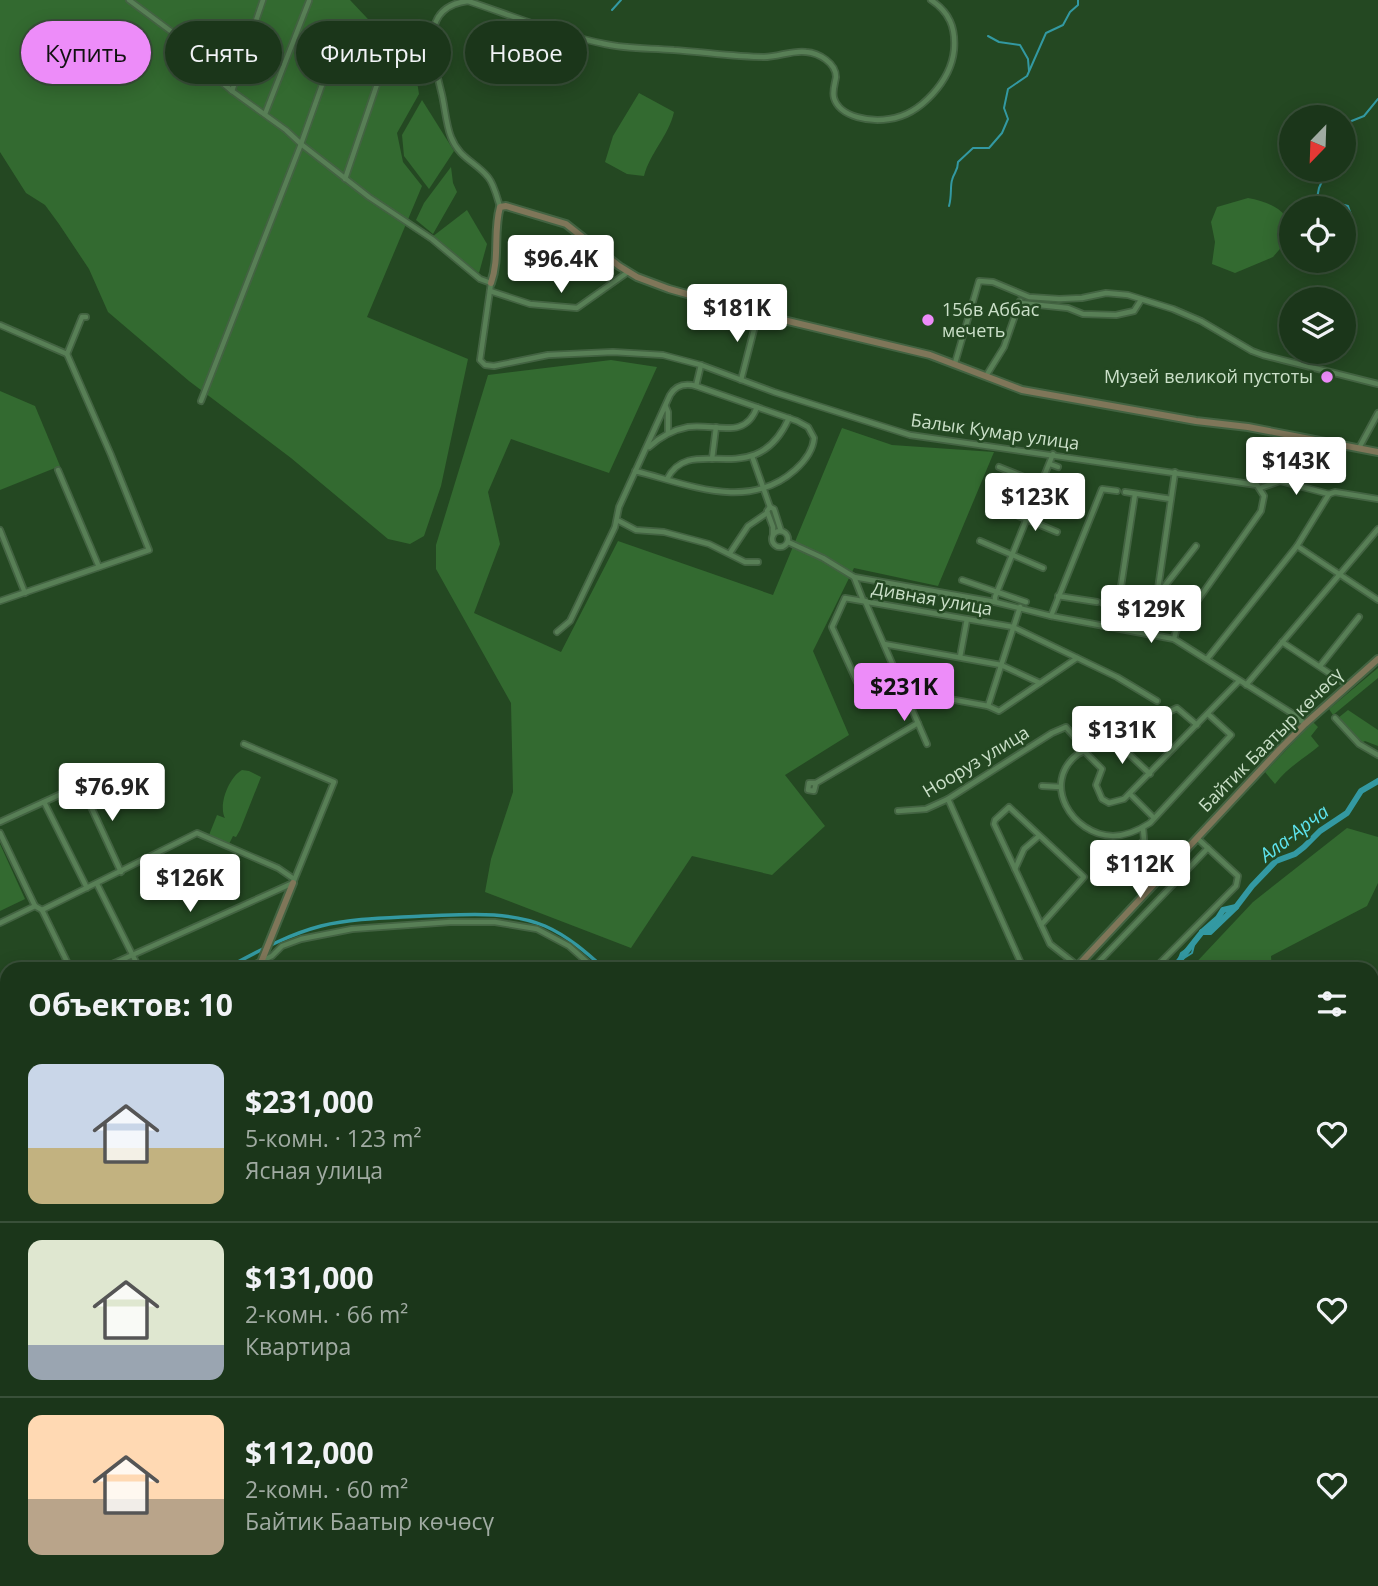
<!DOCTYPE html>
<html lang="ru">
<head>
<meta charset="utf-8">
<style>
  body { margin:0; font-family:"Open Sans",sans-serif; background:#284127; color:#f1f3f6; height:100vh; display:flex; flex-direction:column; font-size:26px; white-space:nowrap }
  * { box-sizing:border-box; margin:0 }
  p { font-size:23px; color:#a0aba2 }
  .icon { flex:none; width:38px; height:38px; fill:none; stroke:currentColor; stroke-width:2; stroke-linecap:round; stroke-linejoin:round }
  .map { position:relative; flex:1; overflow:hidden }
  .details { position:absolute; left:0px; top:962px; width:1379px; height:625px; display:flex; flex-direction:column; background:#1b361a; border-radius:21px 21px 0 0; box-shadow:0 4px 18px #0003,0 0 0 2px #395039 }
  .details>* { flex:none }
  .top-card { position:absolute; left:21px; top:21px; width:700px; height:63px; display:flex; gap:14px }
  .needle { width:46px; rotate:203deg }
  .controls { position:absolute; left:1279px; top:105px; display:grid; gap:14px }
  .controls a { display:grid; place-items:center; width:77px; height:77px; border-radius:50%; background:#1b361a; box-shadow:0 4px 18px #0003,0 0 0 2px #395039; font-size:35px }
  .price { position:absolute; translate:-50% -60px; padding:0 16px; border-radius:7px; background:#fff; color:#222; font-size:23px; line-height:46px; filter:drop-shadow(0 2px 4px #0008) }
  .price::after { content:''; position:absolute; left:50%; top:42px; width:21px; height:16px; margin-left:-10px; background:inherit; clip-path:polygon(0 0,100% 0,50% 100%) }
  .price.current { background:#ed8cf9; color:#111 }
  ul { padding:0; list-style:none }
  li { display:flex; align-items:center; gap:21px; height:175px; padding:0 28px }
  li+li { border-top:2px solid #395039 }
  li span { display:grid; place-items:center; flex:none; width:196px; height:140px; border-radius:14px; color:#555 }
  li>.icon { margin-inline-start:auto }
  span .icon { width:84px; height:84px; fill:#fffc; stroke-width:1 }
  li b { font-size:30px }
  h2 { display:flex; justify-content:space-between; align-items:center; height:84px; padding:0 28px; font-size:30px }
  .tag { padding:0 24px; border-radius:32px; background:#1b361a; box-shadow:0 4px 18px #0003,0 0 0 2px #395039; font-size:24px; line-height:63px }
  .tag.current { background:#ed8cf9; color:#111 }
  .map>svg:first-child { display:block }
</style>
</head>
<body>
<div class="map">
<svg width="1378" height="1586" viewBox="0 0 1378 1586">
  <rect width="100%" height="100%" fill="#244822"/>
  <g fill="#336a30">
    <polygon points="0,0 350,0 415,69 419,94 397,133 403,162 422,186 367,317 468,359 441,486 424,536 410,544 388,539 291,458 189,381 108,312 89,269 59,224 45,205 26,193 0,152"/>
    <path d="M639,93L674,112C669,135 650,153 644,176L627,174L605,162L613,136Z"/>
    <polygon points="422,100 454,151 429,189 404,156 402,135"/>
    <polygon points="451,167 453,183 457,192 433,234 416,220 424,203"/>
    <path d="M1248,198C1270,202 1292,211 1291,236L1273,257L1235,273L1212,264L1215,242L1211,222L1217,207Z"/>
    <polygon points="467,210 487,244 479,273 432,237"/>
    <polygon points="611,360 657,367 609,473 511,439 488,492 500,544 474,613 561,652 618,541 773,595 842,428 892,445 994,452 938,586 854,568 813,651 849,735 785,775 825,826 772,875 692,856 631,948 485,892 491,859 513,792 511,703 436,569 436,545 488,375"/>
    <polygon points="0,391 35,406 60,466 0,490"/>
    <polygon points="1378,668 1378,678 1333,715 1329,709"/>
    <polygon points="1348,710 1378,730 1378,746 1365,741 1361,743 1338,718"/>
    <path d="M1313,722L1318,727L1311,736L1319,746C1303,759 1286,769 1275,784L1265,772Z"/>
    <path d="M242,770L249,771L261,777L240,830L236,837L233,836L229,844L209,835L217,815L225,818C218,805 229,777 242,770Z"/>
    <polygon points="1347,828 1378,837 1378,883 1367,906 1271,956 1272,969 1190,969 1253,902"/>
    <polygon points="0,844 25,899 0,911"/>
    <polygon points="378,1580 499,1580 494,1586 390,1586"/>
  </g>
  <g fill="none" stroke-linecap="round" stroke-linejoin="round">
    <g stroke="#3399a2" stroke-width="2">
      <polyline points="612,10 621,0"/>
      <polyline points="988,36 999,42 1020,45 1028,59 1029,71"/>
      <polyline points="1344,131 1349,122 1364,116 1378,99"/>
      <polyline points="1327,170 1319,188 1317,198 1348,206 1356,229"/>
      <path d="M949,206C952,196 950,187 952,180C954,172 958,171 958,162L973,148H989L1002,133L1008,119L1004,108L1008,89L1027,76L1046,33L1063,25L1070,12L1078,5V0"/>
      <polyline points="1178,961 1181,953 1191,946"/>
      <polyline points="1177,970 1181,960 1192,953 1195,941"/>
      <polyline points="1372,1458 1378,1454"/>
      <polyline points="1174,1586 1183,1580"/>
    </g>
    <g stroke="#3399a2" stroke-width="3.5">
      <path d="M223,970C255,953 286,935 321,926C354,918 389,918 423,916C463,915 506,910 545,926C568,936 587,953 606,970"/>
      <polyline points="0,1075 7,1073"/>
    </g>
    <g stroke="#3399a2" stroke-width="6">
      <polyline points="1202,932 1210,932 1236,907"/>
      <polyline points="1172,970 1202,932 1218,918 1223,910 1236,907 1252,886 1276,861 1295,854 1304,847 1320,831 1347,813 1361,791 1378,781"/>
      <polyline points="567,1586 570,1580"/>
    </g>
    <g stroke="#436342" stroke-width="8">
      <g id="street">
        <polyline points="129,0 176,35 196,61 232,91 286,130 301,144 369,197 432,239 480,279 491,283 480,360 485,365 494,366 548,355 613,352 663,355 701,365 774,392 910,435 1257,485 1264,496 1261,511 1176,631 1174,639 1293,714 1305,724"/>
        <polyline points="232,91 263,0"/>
        <polyline points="265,114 309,1"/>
        <polyline points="345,179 389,49"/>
        <path d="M500,207C497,197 494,184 488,177C476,162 459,158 451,137C446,124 445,108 442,95C434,61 416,7 468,1C513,16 559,35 605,44C627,49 652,48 674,50C704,52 734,57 764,57C778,57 793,50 806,52C819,53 836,63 836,77C835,84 832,91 834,98C840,118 872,122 889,119C921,115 951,80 954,50C956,27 949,12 931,0"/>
        <polyline points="490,291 530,304 577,308 628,272"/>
        <polyline points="1020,303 1068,308 1083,314 1116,315 1134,311 1141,300"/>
        <polyline points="0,325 67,354 82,317 86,317"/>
        <polyline points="955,363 979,281 993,282 1029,297 1059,299 1082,298 1106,293 1128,295 1173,309 1201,321 1252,351 1263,355 1378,384"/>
        <polyline points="986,376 1004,347 1020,301"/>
        <polyline points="741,380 758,314"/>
        <polyline points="696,386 701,365"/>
        <polyline points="201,401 301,144 344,23"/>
        <polyline points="666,407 668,412 668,433"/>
        <path d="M649,447C660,437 672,430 688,427C715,423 745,441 757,407"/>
        <polyline points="1359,448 1378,413"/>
        <polyline points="752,456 770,507"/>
        <polyline points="712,459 716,427"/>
        <polyline points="1050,464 1058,467"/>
        <polyline points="999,467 1071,496"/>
        <polyline points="58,470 99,567"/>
        <path d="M667,479C691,431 755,494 789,418"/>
        <polyline points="1260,488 1280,481 1329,494 1335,492 1378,499"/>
        <polyline points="1125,492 1171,499"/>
        <polyline points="990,504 1057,532"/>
        <polyline points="617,520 636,530 664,532 709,544 745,562 758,562"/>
        <polyline points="0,530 25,593"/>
        <circle cx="780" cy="539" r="8"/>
        <polyline points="773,535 773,527 767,511 770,507 774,509 781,531"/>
        <polyline points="980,541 1043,568"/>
        <polyline points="788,542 823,558 854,577 995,602 1051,616 1174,639"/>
        <polyline points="1297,546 1378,600"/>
        <polyline points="730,553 748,526 767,513"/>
        <polyline points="854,577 863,600"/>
        <polyline points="962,580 1026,602"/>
        <polyline points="1058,596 1097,602"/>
        <polyline points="1157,596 1196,546"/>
        <polyline points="0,601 149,550 111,455 67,354"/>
        <polyline points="865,601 927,744"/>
        <polyline points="995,602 995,597 1053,454"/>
        <polyline points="1103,603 1155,611"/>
        <polyline points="1118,606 1135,494"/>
        <polyline points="1051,616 1102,489 1117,491"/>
        <path d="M557,632L570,621L615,527L619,507L670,395C676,385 685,383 696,386L797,421L808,427L814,438C813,451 805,461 795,470C748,512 688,484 635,471"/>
        <polyline points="1154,633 1152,630 1175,472"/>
        <polyline points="1282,642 1347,685"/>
        <polyline points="884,644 1001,665 1040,683"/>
        <polyline points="960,657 967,619"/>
        <polyline points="1207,659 1297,546 1329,494"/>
        <polyline points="1320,666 1359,617"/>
        <polyline points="1246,685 1378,529"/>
        <polyline points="904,689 867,690 857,682 832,627 845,598 1013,627 1117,677 1157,701"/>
        <polyline points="905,691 988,706 999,711 1077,658"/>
        <polyline points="988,706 1020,607"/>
        <polyline points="1335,718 1359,744 1378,755"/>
        <path d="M1197,725L1177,708L1078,754C1040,783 1072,835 1113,836C1126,836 1139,830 1150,823L1231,735L1208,714"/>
        <polyline points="1112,738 1150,774"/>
        <polyline points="1084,751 1102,769 1096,785 1102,799 1109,803 1124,799 1239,681"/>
        <polyline points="816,783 814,791 808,790 809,783 816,783 918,723"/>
        <polyline points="1042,786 1061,787"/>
        <polyline points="1131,795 1154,818"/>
        <polyline points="948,799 1024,970"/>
        <polyline points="44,802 87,888"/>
        <polyline points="898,811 926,809 948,799 1052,733 1066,727 1080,743"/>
        <polyline points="0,822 81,785 121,872"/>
        <polyline points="0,833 35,906 42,910 71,970"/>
        <polyline points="1121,863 1144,840 1143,828"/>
        <polyline points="1015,869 1024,849 1039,836"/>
        <polyline points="97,884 140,970"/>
        <polyline points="42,910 197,833 278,868 294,879"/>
        <polyline points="0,923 35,906"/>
        <polyline points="1041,925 1084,877 1009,807 995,820 994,824 1050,944 1078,966"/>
        <polyline points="99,970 293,883 334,782 244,744"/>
        <polyline points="243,970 272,956 282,946 301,939 352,929 450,922 495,922 537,929 569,946 596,970"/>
        <polyline points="1091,970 1208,848"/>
        <polyline points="1153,970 1236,886 1238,876 1197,838"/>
        <polyline points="0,1017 7,1014"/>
        <polyline points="0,1088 7,1085"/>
        <polyline points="1372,1455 1378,1451"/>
        <polyline points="1372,1461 1378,1457"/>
        <polyline points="0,1463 7,1467"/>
        <polyline points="1372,1571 1378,1557"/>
        <polyline points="207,1580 221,1586"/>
        <polyline points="580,1586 583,1580"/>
        <polyline points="1047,1586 1056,1580"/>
        <polyline points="1365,1586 1368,1580"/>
      </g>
    </g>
    <g stroke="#436342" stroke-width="10">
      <g id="secondary">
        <path d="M491,283C500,258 493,232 500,207L506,206L566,224L619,266L637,277L669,289L758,314L930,355L1022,390L1196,421L1248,427L1378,452"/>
        <polyline points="258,970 293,883"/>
        <polyline points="1074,970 1280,749 1305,724 1378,659"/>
        <polyline points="0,1351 7,1347"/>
        <polyline points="1372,1358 1378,1345"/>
        <polyline points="0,1363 7,1359"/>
        <polyline points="1325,1580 1337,1586"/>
        <polyline points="1264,1586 1267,1580"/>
      </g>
    </g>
    <g stroke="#436342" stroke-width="10">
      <g id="primary">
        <polyline points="0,1143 7,1164"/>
        <polyline points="0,1174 7,1200"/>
        <polyline points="265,1580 276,1586"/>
        <polyline points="286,1580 297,1586"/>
        <polyline points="192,1586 195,1580"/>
      </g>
    </g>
    <use href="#street" stroke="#587f56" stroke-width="4.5"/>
    <use href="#secondary" stroke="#7f7659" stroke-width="6"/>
    <use href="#primary" stroke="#a66d5c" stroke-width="7"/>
  </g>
  <g fill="#ed8cf9" stroke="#244822" stroke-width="2.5">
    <circle cx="928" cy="320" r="7"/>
    <circle cx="1327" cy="377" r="7"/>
  </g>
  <g text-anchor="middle" stroke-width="5" stroke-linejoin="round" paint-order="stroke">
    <g font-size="18" fill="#cbe0c9" stroke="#244822" text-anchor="start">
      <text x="942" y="316">156в Аббас<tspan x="942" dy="21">мечеть</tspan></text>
      <text x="1313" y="383" text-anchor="end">Музей великой пустоты</text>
    </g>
    <g font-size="18" fill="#cbe0c9" stroke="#244822">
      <text transform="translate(995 432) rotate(8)" y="6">Балык Кумар улица</text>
      <text transform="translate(932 599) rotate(10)" y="6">Дивная улица</text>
      <text transform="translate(1271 740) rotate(-45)" y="6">Байтик Баатыр көчөсү</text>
      <text transform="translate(976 762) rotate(-31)" y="6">Нооруз улица</text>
    </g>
    <g font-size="19" font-style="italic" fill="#5ee3ee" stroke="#244822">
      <text transform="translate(1294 833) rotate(-37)" y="7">Ала-Арча</text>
    </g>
  </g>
</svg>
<div class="controls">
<a><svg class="needle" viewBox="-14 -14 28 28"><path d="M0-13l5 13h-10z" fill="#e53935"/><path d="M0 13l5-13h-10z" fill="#a0aba2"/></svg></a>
<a><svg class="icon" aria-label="locate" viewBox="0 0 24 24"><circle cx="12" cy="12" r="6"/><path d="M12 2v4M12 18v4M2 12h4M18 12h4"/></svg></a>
<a><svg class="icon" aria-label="layers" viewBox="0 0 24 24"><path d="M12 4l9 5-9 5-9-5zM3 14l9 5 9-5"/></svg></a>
</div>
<b class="price" style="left:561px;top:295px">$96.4K</b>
<b class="price" style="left:737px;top:344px">$181K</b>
<b class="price" style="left:1296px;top:497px">$143K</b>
<b class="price" style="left:1035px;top:533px">$123K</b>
<b class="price" style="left:1151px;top:645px">$129K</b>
<b class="price current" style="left:904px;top:723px">$231K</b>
<b class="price" style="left:1122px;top:766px">$131K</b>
<b class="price" style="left:112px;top:823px">$76.9K</b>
<b class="price" style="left:1140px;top:900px">$112K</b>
<b class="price" style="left:190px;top:914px">$126K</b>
<div class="top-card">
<a class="tag current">Купить</a>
<a class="tag">Снять</a>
<a class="tag">Фильтры</a>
<a class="tag">Новое</a>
</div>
<section class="details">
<h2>Объектов: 10<svg class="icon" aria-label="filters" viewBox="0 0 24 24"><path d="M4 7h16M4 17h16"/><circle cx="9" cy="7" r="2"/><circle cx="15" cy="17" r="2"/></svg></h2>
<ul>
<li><span style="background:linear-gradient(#c9d6e8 60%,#c2b280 0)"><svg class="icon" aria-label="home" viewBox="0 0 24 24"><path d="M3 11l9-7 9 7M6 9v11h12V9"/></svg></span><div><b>$231,000</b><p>5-комн. · 123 m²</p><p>Ясная улица</p></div><svg class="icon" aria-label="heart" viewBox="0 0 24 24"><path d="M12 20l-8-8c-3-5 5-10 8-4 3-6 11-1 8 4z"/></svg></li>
<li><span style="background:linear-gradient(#dfe7d0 75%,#9aa5b1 0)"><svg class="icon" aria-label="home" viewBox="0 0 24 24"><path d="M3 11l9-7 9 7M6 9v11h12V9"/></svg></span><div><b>$131,000</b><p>2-комн. · 66 m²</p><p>Квартира</p></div><svg class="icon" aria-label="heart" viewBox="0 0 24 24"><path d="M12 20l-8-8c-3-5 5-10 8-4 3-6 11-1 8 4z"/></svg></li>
<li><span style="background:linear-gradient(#ffd9b3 60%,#b9a48a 0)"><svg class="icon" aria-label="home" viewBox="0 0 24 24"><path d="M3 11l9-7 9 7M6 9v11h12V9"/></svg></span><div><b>$112,000</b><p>2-комн. · 60 m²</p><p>Байтик Баатыр көчөсү</p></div><svg class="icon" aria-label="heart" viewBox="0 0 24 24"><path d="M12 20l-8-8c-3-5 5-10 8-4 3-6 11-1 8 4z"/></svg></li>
</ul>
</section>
</div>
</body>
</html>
